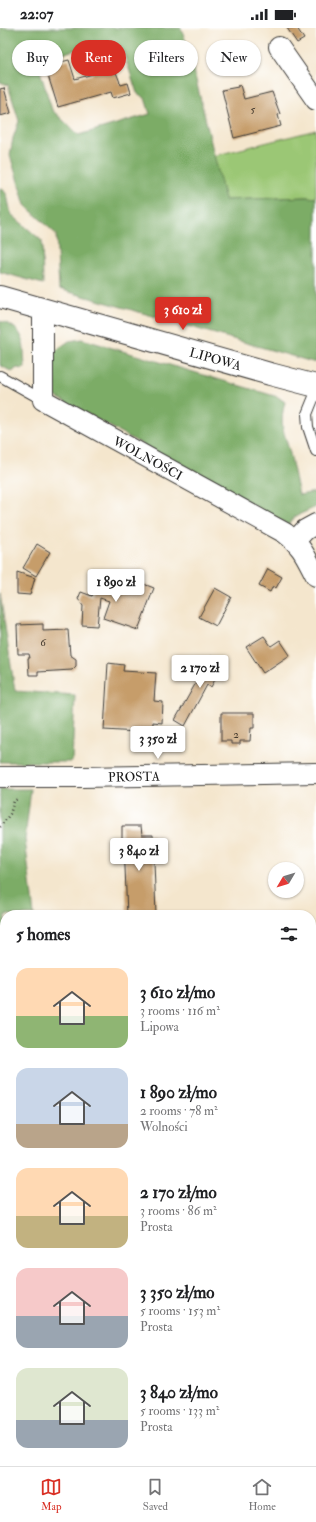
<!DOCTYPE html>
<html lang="en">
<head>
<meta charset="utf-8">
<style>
  body { margin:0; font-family:"IM FELL Double Pica",serif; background:#f6f6f6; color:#202124; height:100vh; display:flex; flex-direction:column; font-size:15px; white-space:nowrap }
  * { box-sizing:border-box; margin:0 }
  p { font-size:13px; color:#757577 }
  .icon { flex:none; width:22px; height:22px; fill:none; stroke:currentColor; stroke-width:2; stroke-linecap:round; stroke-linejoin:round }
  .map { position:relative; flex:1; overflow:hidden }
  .side { position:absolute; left:0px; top:882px; width:316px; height:556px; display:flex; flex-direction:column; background:#fff; border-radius:16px 16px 0 0; box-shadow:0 1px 3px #0004 }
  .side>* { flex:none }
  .top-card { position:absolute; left:12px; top:12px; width:292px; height:36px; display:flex; gap:8px }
  .needle { width:26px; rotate:232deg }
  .tools { position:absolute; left:268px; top:834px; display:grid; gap:8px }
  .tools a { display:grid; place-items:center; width:36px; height:36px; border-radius:50%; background:#fff; box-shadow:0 1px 3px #0004; font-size:20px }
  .price { position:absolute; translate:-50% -34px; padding:0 9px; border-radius:4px; background:#fff; color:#222; font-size:13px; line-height:26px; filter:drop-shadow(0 1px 2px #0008) }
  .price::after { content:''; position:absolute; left:50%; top:24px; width:12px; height:9px; margin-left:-6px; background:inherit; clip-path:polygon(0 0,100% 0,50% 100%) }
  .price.active { background:#d93025; color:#fff }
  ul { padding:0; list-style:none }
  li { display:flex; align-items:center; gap:12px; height:100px; padding:0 16px }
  li span { display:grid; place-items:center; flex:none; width:112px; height:80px; border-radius:12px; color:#555 }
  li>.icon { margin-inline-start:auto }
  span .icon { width:48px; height:48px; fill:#fffc; stroke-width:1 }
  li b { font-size:17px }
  h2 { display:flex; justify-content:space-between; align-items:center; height:48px; padding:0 16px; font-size:17px }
  .pill { padding:0 14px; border-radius:18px; background:#fff; box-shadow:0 1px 3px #0004; font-size:14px; line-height:36px }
  .pill.active { background:#d93025; color:#fff }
  .status { display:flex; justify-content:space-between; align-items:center; height:28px; padding:0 20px; background:#fff; direction:ltr }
  .status svg { height:11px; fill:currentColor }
  .menu { display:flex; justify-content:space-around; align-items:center; height:56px; border-top:1px solid #e0e0e0; background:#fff; font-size:11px; color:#757577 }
  .menu a { display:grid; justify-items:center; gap:2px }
  .menu .active { color:#d93025 }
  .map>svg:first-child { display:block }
</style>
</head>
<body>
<div class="status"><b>22:07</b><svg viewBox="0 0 49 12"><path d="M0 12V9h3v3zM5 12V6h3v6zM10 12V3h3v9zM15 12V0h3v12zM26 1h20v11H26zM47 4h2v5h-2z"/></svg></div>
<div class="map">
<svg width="316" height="1438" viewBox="0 0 316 1438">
  <rect width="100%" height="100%" fill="#fff"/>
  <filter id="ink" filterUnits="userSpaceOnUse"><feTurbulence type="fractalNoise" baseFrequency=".025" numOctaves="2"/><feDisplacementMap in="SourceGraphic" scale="8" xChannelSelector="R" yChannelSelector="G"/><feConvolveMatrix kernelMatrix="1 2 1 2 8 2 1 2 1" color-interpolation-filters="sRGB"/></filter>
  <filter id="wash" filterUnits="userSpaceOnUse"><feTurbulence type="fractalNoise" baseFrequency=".012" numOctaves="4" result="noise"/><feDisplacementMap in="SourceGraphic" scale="16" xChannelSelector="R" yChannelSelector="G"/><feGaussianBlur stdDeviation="0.9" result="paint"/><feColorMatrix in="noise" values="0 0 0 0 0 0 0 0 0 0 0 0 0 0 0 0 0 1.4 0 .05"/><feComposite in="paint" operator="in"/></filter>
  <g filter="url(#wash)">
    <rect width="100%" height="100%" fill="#f4e6cd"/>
    <polygon fill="#9bc774" stroke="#5c7248" points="316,102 316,170 307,169 225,172 213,128"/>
    <g fill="#7cac66" stroke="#4c6441" fill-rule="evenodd">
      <path d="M0,0H181L188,19L225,172L307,169L316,170V335L59,261L56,206L25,177L10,127L13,110L19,93L8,57L0,54ZM122,20L137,65L145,70L150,86L79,107L52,82L37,33L75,22L91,29Z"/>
      <polygon points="0,160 2,160 7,167 11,186 42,213 43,256 0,244"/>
      <path d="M0,293C27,301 23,315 25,339L23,341L17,340L12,344L0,337Z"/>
      <path d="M82,311L278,369L285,374C278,400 286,406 291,430C294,442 296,455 299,467L316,464V479L296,488L288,497L51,366L55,323L69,313Z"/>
      <polygon points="0,566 15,663 75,667 72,734 0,734"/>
      <polygon points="0,761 31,761 25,811 34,887 5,887 5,1433 311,1433 311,973 316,976 316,1438 0,1438"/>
    </g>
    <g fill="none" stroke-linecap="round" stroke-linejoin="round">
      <g stroke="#68c1e6" stroke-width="6">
        <polyline points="0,1115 5,1117"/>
        <polyline points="311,1213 316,1215"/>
      </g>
    </g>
    <g id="blocks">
      <g fill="#c69d6a">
        <polygon points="287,0 297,0 304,11 297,15"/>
        <polygon points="110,29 121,57 128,55 131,65 113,70 111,64 58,79 45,38 69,32 75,51 93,46 90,35"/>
        <polygon points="240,57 244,71 272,64 280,86 278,87 281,98 234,110 222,62 238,59 238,58"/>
        <polygon points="4,60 11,85 0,88 0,61"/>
        <polygon points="37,516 50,524 36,548 23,540"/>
        <polygon points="268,541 282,549 276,560 273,558 270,564 259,558"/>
        <polygon points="108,543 122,548 118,558 137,565 141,555 154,560 138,602 103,590 109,573 100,570 97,598 82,597 83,578 78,571 81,564 92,568 98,550 104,553"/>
        <polygon points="17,544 35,550 30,567 17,566"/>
        <polygon points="215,560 231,569 216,598 199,589"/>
        <polygon points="43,596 43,603 68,602 70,627 76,631 76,638 72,642 38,644 38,647 29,647 28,630 30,630 29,626 18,626 17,597"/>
        <polygon points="264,608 271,618 280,612 290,627 263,645 246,619"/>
        <polygon points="211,628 224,635 211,659 207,657 185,698 175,692"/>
        <polygon points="108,635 124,637 123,643 156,645 154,673 163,674 162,695 153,694 152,714 138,713 138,704 104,702"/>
        <polygon points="221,685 254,685 254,700 251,700 250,713 240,713 240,716 231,716 231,713 221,713"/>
        <polygon points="122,798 141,798 142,807 153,807 156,887 127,887 124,816 122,816"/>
      </g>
    </g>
  </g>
  <g filter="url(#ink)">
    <use href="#blocks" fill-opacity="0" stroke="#3c3a37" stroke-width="1"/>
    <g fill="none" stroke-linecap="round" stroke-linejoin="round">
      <g stroke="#3c3a37" stroke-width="12">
        <g id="service">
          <polyline points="0,348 43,372"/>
          <polyline points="316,364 307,386 308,399 316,423"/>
        </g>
      </g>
      <g stroke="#3c3a37" stroke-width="22">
        <g id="minor">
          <polyline points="279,19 316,72"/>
          <path id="s1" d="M43,281V372L285,505C303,519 306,529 316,548"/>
          <polyline points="295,513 305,502 316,496"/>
          <path id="s2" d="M0,749H82L316,745"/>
        </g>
      </g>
      <g stroke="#3c3a37" stroke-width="24">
        <g id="tertiary">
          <path id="s3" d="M0,269L270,346L316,358"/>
        </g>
      </g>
      <g stroke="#3c3a37" stroke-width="2.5" stroke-dasharray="1 3" stroke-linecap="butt">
        <polyline points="0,799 10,786 14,773 19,770"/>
        <polyline points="311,1003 316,1001"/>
        <polyline points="0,1103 5,1105"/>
        <polyline points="0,1128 5,1130"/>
        <polyline points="311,1185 316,1182"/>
        <polyline points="311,1188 316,1190"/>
        <polyline points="311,1223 316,1225"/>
      </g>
      <use href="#service" stroke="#fff" stroke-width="10"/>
      <use href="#minor" stroke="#fff" stroke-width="20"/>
      <use href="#tertiary" stroke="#fff" stroke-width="22"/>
    </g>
  </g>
  <g text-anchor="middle" stroke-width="3" stroke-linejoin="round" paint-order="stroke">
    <g font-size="11" fill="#463c30">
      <text x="253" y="85">5</text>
      <text x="43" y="618">6</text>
      <text x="236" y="710">2</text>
    </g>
    <g font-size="13" fill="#1c1c1c" stroke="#fff">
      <text dy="5" stroke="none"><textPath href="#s3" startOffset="224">LIPOWA</textPath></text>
      <text dy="5" stroke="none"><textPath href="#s1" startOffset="211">WOLNOŚCI</textPath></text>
      <text dy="5" stroke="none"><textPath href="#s2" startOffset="134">PROSTA</textPath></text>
    </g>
  </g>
</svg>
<div class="tools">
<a><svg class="needle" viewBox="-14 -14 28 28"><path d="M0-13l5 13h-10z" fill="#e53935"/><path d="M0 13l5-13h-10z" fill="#757577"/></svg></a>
</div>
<b class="price active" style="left:183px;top:303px">3 610 zł</b>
<b class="price" style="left:116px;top:575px">1 890 zł</b>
<b class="price" style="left:200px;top:661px">2 170 zł</b>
<b class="price" style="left:158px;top:732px">3 350 zł</b>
<b class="price" style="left:139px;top:844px">3 840 zł</b>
<div class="top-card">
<a class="pill">Buy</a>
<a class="pill active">Rent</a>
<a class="pill">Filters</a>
<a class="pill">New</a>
</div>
<section class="side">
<h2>5 homes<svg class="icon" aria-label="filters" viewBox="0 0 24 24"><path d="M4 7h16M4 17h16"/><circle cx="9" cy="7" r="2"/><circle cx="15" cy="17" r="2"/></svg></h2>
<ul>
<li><span style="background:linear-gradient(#ffd9b3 60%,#8fb573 0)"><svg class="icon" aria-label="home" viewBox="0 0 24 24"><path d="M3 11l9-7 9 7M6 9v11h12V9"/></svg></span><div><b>3 610 zł/mo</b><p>3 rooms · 116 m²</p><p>Lipowa</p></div></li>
<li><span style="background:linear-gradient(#c9d6e8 70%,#b9a48a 0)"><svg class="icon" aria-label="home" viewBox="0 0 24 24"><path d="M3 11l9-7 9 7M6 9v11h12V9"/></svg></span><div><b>1 890 zł/mo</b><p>2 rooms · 78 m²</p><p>Wolności</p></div></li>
<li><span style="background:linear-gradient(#ffd9b3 60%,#c2b280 0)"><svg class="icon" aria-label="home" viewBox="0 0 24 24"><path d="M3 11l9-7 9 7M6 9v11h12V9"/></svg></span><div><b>2 170 zł/mo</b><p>3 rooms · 86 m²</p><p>Prosta</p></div></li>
<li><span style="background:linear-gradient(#f6c9c9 60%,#9aa5b1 0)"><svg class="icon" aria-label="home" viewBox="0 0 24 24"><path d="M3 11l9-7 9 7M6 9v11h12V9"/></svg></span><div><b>3 350 zł/mo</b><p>5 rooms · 153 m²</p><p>Prosta</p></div></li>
<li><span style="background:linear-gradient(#dfe7d0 65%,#9aa5b1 0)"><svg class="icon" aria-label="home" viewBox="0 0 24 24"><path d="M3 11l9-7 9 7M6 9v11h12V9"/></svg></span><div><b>3 840 zł/mo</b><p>5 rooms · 133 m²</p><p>Prosta</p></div></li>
</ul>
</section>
</div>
<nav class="menu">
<a class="active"><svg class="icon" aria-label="map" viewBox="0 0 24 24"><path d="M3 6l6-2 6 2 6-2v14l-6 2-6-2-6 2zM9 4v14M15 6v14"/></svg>Map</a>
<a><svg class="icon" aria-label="saved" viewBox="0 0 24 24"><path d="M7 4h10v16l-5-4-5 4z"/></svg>Saved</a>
<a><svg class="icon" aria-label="home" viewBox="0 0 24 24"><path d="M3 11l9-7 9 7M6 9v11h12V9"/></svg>Home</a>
</nav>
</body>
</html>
